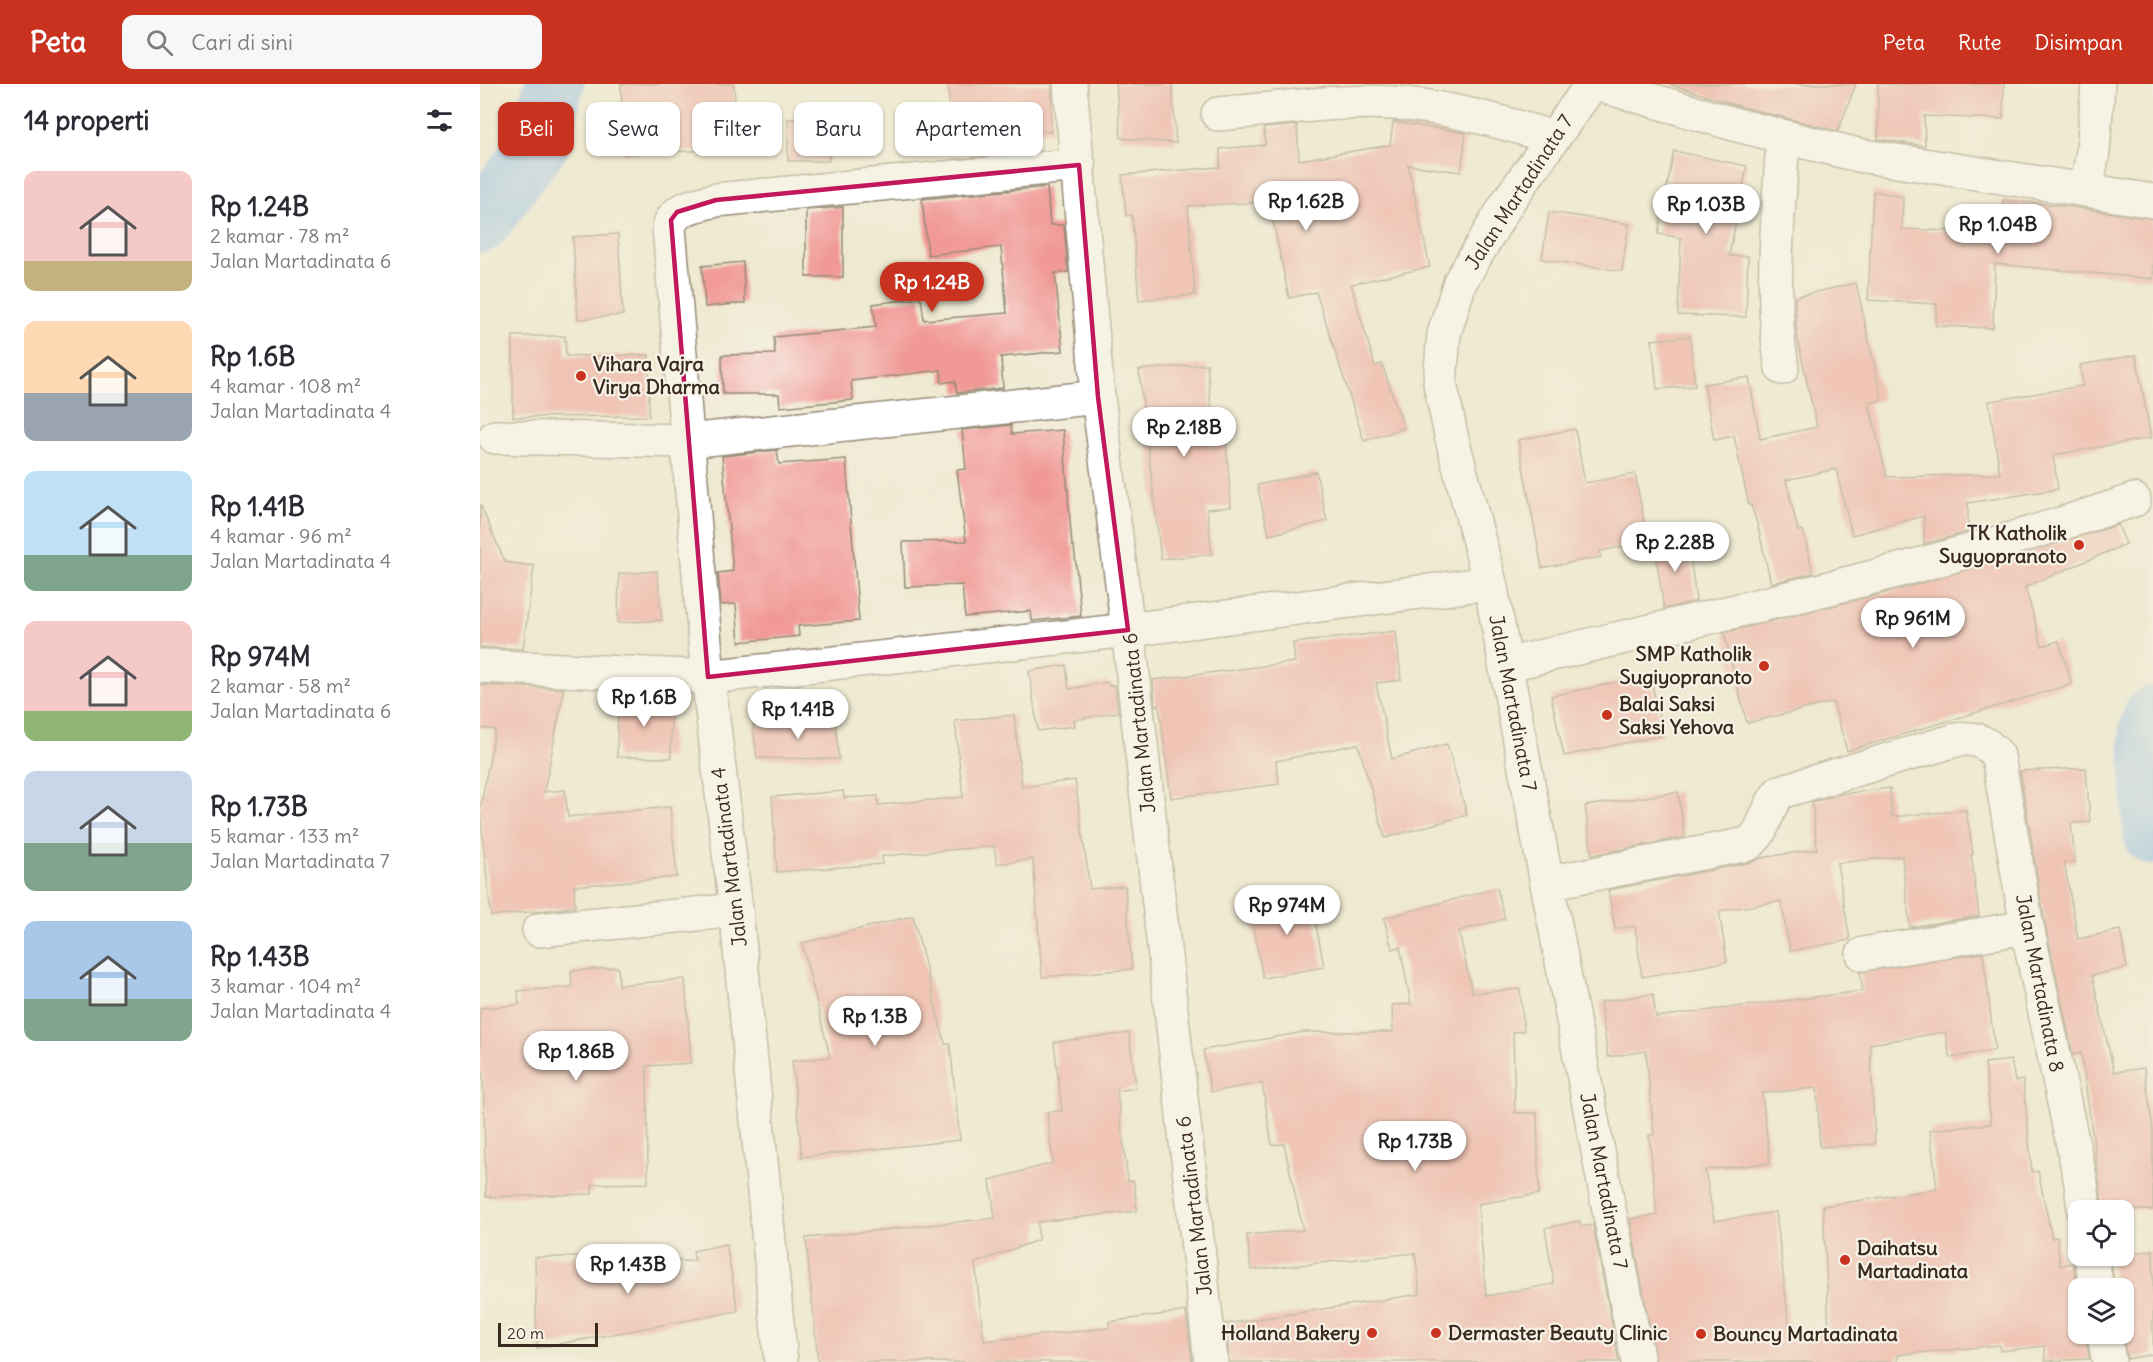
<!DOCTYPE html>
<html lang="id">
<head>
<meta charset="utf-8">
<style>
  body { margin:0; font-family:Delius,sans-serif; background:#f7f7f7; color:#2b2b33; height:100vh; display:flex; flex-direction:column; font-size:22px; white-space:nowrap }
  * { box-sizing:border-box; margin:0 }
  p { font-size:20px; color:#7c7c81 }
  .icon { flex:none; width:33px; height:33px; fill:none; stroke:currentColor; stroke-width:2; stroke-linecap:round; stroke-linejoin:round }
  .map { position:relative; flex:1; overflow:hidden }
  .sheet { display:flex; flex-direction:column; background:#fff; width:480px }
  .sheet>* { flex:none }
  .guide { position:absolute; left:18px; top:18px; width:570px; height:54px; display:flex; gap:12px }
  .tools { position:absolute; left:1588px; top:1116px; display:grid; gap:12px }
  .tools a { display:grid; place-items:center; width:66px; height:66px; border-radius:12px; background:#fff; box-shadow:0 2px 4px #0004; font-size:30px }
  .scale { position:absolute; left:18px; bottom:15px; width:100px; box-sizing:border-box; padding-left:6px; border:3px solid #3b2a1e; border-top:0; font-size:16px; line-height:21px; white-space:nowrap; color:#3b2a1e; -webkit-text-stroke:4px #f7f3e8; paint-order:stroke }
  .price { position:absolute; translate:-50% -51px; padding:0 14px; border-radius:21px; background:#fff; color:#222; font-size:20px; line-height:39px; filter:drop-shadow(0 2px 3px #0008) }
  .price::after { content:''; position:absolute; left:50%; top:36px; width:18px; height:14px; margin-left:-9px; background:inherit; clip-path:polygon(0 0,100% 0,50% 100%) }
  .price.current { background:#c8321e; color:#fff }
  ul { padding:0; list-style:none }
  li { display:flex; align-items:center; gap:18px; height:150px; padding:0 24px }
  li span { display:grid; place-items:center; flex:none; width:168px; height:120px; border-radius:12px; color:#555 }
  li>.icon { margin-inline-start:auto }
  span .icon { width:72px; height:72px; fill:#fffc; stroke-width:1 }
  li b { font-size:26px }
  h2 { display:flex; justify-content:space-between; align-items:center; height:72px; padding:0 24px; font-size:26px }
  .chip { padding:0 21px; border-radius:12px; background:#fff; box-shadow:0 2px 4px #0004; font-size:21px; line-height:54px }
  .chip.current { background:#c8321e; color:#fff }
  header { display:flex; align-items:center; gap:36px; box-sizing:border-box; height:84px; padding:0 30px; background:#c8321e; color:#fff }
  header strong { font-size:28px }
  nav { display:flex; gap:33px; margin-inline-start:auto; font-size:21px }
  .search { width:420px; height:54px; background:#f7f7f7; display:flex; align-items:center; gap:15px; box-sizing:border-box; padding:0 21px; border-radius:12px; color:#7c7c81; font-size:22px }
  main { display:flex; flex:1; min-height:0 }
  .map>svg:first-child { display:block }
</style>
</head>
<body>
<header>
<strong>Peta</strong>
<div class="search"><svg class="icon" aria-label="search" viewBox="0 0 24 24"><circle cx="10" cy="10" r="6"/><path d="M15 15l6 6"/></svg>Cari di sini</div>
<nav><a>Peta</a><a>Rute</a><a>Disimpan</a></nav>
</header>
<main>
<section class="sheet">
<h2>14 properti<svg class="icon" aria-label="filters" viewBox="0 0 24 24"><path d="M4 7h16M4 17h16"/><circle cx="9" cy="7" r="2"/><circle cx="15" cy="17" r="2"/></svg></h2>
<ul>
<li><span style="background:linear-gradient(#f6c9c9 75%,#c2b280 0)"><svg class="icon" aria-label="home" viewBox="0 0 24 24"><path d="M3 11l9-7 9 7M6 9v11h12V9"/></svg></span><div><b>Rp 1.24B</b><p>2 kamar · 78 m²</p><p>Jalan Martadinata 6</p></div></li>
<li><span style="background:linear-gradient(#ffd9b3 60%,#9aa5b1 0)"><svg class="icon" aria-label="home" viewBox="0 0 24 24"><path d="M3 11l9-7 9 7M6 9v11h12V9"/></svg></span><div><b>Rp 1.6B</b><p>4 kamar · 108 m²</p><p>Jalan Martadinata 4</p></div></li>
<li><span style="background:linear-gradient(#bfe0f5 70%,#7fa58c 0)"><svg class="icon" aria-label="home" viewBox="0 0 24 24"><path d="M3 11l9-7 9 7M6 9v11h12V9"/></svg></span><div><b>Rp 1.41B</b><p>4 kamar · 96 m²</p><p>Jalan Martadinata 4</p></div></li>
<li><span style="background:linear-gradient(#f6c9c9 75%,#8fb573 0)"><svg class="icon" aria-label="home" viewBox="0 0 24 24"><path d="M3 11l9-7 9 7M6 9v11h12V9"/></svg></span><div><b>Rp 974M</b><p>2 kamar · 58 m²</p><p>Jalan Martadinata 6</p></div></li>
<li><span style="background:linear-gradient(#c9d6e8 60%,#7fa58c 0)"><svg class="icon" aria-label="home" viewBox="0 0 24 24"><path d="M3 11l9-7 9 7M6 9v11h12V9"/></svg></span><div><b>Rp 1.73B</b><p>5 kamar · 133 m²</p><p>Jalan Martadinata 7</p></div></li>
<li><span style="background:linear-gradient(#a9c7e8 65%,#7fa58c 0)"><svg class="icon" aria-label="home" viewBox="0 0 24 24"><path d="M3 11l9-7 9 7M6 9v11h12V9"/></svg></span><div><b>Rp 1.43B</b><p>3 kamar · 104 m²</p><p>Jalan Martadinata 4</p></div></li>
</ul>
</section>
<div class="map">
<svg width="1673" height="1278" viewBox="0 0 1673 1278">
  <rect width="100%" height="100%" fill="#f7f3e8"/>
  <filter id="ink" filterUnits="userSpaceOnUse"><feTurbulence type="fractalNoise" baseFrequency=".0167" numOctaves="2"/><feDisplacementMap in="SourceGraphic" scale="12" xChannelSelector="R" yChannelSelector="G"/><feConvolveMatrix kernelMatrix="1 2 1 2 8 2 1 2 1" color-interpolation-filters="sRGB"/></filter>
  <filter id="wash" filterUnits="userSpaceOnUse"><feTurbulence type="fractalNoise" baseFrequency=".008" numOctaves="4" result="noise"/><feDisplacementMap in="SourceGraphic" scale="24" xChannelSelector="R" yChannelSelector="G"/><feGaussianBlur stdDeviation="1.35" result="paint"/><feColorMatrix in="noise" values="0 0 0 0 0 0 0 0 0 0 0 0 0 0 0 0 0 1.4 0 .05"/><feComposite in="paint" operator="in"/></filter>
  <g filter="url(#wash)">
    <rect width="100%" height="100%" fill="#eee9d0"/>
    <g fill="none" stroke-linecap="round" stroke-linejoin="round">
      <g stroke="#81b5ee" stroke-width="60">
        <polyline points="0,139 60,58 74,0"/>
        <polyline points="1673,632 1669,646 1673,751"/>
      </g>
    </g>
    <g id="blocks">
      <g fill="#f19996">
        <polygon points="141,0 254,0 257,65 144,70"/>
        <polygon points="468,0 572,0 571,48 519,44 519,37 471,40"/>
        <polygon points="636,0 692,0 696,59 641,54"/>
        <polygon points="1189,0 1376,0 1358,47 1262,23"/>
        <polygon points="1398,0 1524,0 1523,35 1444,32 1445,62 1398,55"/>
        <rect x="308" y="35" width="41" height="42"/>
        <polygon points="913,38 986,49 981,88 928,81 950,183 871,200 895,282 902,280 924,344 884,357 836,208 809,214 789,118 708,122 715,211 659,216 652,131 646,132 642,91 740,83 740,65 785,61 784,44 817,41 819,76 910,61"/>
        <polygon points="1194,67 1267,82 1249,172 1268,172 1266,233 1198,231 1201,154 1178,150"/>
        <polygon points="567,103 570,141 584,141 588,188 575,189 583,267 521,273 523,304 477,309 475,297 462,299 461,286 371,297 373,316 300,323 299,310 243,310 242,271 295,270 294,253 396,243 393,220 441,214 444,236 527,229 521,163 448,171 442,115"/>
        <polygon points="1393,107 1423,113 1422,145 1520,149 1523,116 1578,121 1673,135 1673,195 1515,180 1513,244 1456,242 1457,220 1388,216"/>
        <polygon points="363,123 363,193 326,193 326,126"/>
        <polygon points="1069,128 1149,140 1142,187 1062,175"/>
        <polygon points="138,150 143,231 98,235 93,153"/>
        <polygon points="263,178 265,219 225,223 222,182"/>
        <polygon points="1376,199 1402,316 1389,319 1407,393 1520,390 1509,317 1603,302 1600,281 1656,271 1671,354 1573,371 1578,405 1488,419 1488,448 1444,460 1444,432 1372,451 1356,385 1306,396 1318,447 1323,446 1333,489 1291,499 1277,439 1271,421 1269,422 1254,352 1234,356 1224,300 1269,293 1280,355 1337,343 1317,252 1315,213"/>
        <polygon points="33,252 85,252 86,272 169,271 169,332 33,333"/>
        <polygon points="1210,252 1215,302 1177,305 1172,256"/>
        <polygon points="727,280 734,355 746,354 751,423 727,425 732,470 681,475 659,286"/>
        <polygon points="531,341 532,350 583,346 592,462 594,462 601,532 552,537 551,527 485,533 482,501 425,503 423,458 486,457 477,386 486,385 482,346"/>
        <polygon points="1095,345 1105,399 1155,390 1168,458 1120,467 1121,473 1062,484 1038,356"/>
        <polygon points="297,366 299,380 366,375 379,537 318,542 319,552 259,558 256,520 241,521 238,489 253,487 242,372"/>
        <polygon points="836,388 847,437 789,451 777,401"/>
        <polygon points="0,420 25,478 54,482 43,565 0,563"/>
        <polygon points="1638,441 1646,460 1545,503 1562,562 1579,557 1592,600 1367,667 1353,618 1267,639 1244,549 1425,504"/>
        <polygon points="1208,455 1216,517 1184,525 1174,459"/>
        <polygon points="177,487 182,536 138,539 139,490"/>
        <polygon points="916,547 921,596 896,599 912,675 967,660 987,731 905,754 878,660 796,677 799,700 691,714 679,621 675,622 673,596 815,578 813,559"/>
        <polygon points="586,581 589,605 628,598 629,602 635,601 638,628 594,636 595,642 558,647 549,587"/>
        <polygon points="1170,591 1183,651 1084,672 1071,612"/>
        <polygon points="0,601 84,605 64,708 85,706 88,733 190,723 197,793 94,802 95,823 11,832 0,726 15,646 0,644"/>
        <polygon points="138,614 191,615 191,674 137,673"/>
        <polygon points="534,631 542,703 595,696 610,805 645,802 652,885 562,893 553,775 517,780 514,762 402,772 402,780 297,788 292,713 363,707 364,714 398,712 398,721 483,713 475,637"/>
        <polygon points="355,633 359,675 277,674 273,641"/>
        <polygon points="1606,684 1610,738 1591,739 1595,778 1584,778 1598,855 1640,846 1647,884 1612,891 1634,988 1664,984 1673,1046 1673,1126 1623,1126 1601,969 1593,971 1565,839 1540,687"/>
        <polygon points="1410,704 1412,733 1486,726 1493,770 1491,770 1499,832 1430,843 1422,772 1357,779 1370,856 1310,867 1301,817 1239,827 1247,878 1162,893 1155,842 1135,845 1128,806 1272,778 1281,774 1337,765 1332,718 1361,710"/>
        <polygon points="1198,708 1205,753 1112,771 1105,722"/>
        <polygon points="1017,804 1025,835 979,847 992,909 1040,905 1044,947 1033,948 1035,1029 1057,1029 1059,1110 998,1120 1006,1212 1074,1200 1065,1144 1100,1137 1101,1143 1113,1141 1139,1278 749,1278 746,1240 940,1210 935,1169 771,1186 767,1151 823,1146 804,1060 792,1061 782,999 731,1008 723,966 824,948 913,948 912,921 931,920 920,863 912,865 904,834"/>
        <polygon points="830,809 844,883 783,894 769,821"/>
        <polygon points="433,832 465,960 470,960 480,1056 322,1073 312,977 350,973 322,859"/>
        <polygon points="1503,869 1515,966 1470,974 1465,948 1390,960 1395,1060 1340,1063 1337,1004 1282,1009 1290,1079 1225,1086 1234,1137 1296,1128 1310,1250 1349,1246 1343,1122 1457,1105 1450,1046 1511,1040 1505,979 1531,976 1535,997 1543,996 1552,1088 1558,1087 1572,1154 1577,1153 1580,1182 1593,1179 1599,1209 1599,1250 1606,1250 1609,1275 1565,1277 1565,1262 1520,1267 1520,1261 1418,1271 1418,1278 1176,1278 1150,1135 1177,1131 1169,1051 1174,1051 1166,967 1128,973 1120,918 1173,910 1176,933 1383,907 1380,888"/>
        <polygon points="138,883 139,901 205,895 211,979 167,982 168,1099 112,1100 112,1110 6,1113 3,990 0,990 0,924 39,921 38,907 92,903 91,887"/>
        <polygon points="649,949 656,1004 637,1007 648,1097 654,1097 657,1127 558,1138 558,1156 495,1179 504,1257 629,1244 629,1238 706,1227 712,1278 338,1278 326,1154 515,1134 510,1096 573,1079 567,1028 582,1027 574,958"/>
        <polygon points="246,1160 258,1227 57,1264 55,1173 102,1173 102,1179 215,1177 213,1167"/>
        <polygon points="1673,1166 1673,1270 1647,1275 1643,1250 1644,1204 1635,1204 1630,1173"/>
      </g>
    </g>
  </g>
  <g filter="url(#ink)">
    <use href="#blocks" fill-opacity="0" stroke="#948a77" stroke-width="1.5"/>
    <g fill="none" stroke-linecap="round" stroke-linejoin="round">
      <g stroke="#948a77" stroke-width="36">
        <g id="minor">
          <polyline points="590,0 618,313 648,546 731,1278"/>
          <polyline points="1112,0 1029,116 980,198 964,250 960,299 971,351 1010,499 1158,1278"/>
          <polyline points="1116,0 1257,41 1378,71 1606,106 1613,68 1618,0"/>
          <path d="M738,30C802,25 871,13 935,21C982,27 1027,39 1073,54"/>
          <polyline points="1606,106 1673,117"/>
          <path d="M1302,284C1289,208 1299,130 1303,53"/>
          <polyline points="15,353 208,357 618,313"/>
          <path d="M1025,581C1236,531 1449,486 1654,416"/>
          <polyline points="0,582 228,593 648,546 1010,499"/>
          <path d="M1067,799L1268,760C1287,746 1285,724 1300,708L1476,656C1495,653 1506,657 1518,672L1547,843L1601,1099L1604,1126"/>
          <polyline points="59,846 256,826"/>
          <polyline points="1383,870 1547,843"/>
          <polyline points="1611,1172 1617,1204"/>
          <polyline points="1624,1250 1629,1278"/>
          <path d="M301,1278L256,826L228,593L189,144C193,123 217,121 236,116L599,81"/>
        </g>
      </g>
      <use href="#minor" stroke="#fff" stroke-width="33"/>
    </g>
  </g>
  <path d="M0 0H1673V1278H0ZM599,81L618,313L648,546L228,593L191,136L197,128L236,116Z" fill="#eee9d0" fill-opacity=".55" fill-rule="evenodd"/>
  <path fill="none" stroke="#c2185b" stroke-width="4.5" stroke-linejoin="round" d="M599,81L618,313L648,546L228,593L191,136L197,128L236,116Z"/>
  <g fill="#c8321e" stroke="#f7f3e8" stroke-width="2">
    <circle cx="101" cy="292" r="6"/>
    <circle cx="1599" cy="461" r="6"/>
    <circle cx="1284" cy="582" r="6"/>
    <circle cx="1127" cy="631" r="6"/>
    <circle cx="1365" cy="1176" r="6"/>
    <circle cx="892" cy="1249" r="6"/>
    <circle cx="956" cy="1249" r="6"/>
    <circle cx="1221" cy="1250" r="6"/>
  </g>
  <g text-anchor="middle" stroke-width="4.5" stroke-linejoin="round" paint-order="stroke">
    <g font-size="20" fill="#3b2a1e" stroke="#f7f3e8">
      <text transform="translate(1039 108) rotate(-57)" y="7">Jalan Martadinata 7</text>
      <text transform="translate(1033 619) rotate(79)" y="7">Jalan Martadinata 7</text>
      <text transform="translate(659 639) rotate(-96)" y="7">Jalan Martadinata 6</text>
      <text transform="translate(249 773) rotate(-97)" y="7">Jalan Martadinata 4</text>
      <text transform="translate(1560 899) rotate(79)" y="7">Jalan Martadinata 8</text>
      <text transform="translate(1124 1097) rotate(79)" y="7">Jalan Martadinata 7</text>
      <text transform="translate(714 1122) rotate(-97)" y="7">Jalan Martadinata 6</text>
    </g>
    <g font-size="20" font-weight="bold" fill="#3b2a1e" stroke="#f7f3e8" text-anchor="start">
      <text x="113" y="287">Vihara Vajra<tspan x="113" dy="23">Virya Dharma</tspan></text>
      <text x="1587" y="456" text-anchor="end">TK Katholik<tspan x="1587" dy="23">Sugyopranoto</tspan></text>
      <text x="1272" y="577" text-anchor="end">SMP Katholik<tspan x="1272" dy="23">Sugiyopranoto</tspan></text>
      <text x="1139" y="627">Balai Saksi<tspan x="1139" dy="23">Saksi Yehova</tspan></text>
      <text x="1377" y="1171">Daihatsu<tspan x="1377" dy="23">Martadinata</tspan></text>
      <text x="880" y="1256" text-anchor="end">Holland Bakery</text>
      <text x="968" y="1256">Dermaster Beauty Clinic</text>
      <text x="1233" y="1257">Bouncy Martadinata</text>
    </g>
  </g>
</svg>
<div class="tools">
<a><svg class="icon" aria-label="locate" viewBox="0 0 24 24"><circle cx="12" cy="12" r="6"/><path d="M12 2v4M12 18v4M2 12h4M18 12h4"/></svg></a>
<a><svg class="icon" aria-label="layers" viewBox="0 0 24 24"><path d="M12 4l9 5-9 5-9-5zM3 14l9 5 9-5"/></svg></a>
</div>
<div class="scale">20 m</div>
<b class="price" style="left:826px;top:148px">Rp 1.62B</b>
<b class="price" style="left:1226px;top:151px">Rp 1.03B</b>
<b class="price" style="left:1518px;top:171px">Rp 1.04B</b>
<b class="price current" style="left:452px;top:229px">Rp 1.24B</b>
<b class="price" style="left:704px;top:374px">Rp 2.18B</b>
<b class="price" style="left:1195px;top:489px">Rp 2.28B</b>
<b class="price" style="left:1433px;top:565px">Rp 961M</b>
<b class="price" style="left:164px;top:644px">Rp 1.6B</b>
<b class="price" style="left:318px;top:656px">Rp 1.41B</b>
<b class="price" style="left:807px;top:852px">Rp 974M</b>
<b class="price" style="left:395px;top:963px">Rp 1.3B</b>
<b class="price" style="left:96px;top:998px">Rp 1.86B</b>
<b class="price" style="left:935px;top:1088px">Rp 1.73B</b>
<b class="price" style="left:148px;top:1211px">Rp 1.43B</b>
<div class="guide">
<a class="chip current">Beli</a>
<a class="chip">Sewa</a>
<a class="chip">Filter</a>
<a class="chip">Baru</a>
<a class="chip">Apartemen</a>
</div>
</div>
</main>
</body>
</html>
